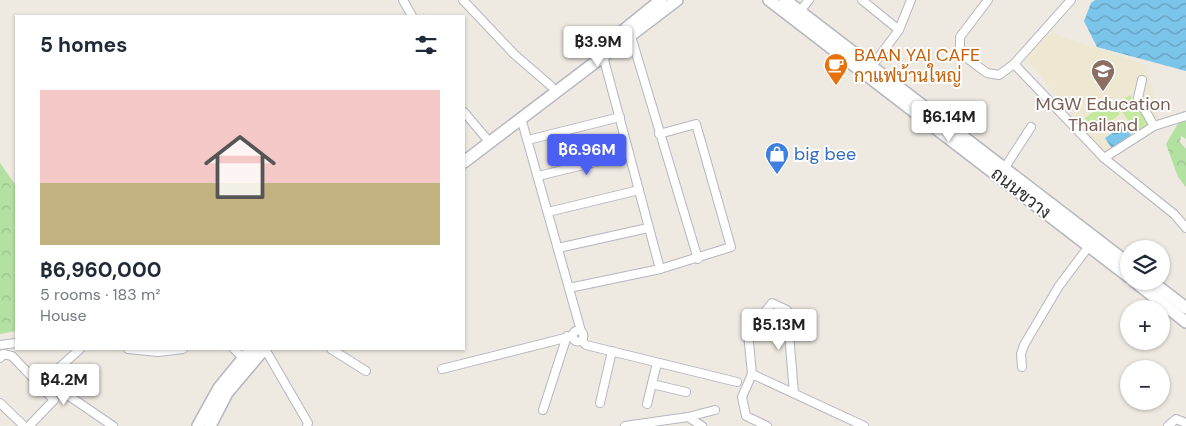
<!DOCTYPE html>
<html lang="en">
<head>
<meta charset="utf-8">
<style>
  body { margin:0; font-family:"DM Sans",Sarabun,sans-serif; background:#f6f6f7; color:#1f2937; height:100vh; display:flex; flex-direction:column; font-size:19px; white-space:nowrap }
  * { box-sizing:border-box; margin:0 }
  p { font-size:16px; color:#747a83 }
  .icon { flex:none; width:28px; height:28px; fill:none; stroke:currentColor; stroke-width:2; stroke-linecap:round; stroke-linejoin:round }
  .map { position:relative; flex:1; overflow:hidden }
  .panel { position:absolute; left:15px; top:15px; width:450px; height:335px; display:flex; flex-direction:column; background:#fff; border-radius:0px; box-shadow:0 1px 4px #0004 }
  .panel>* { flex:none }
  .fabs { position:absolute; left:1120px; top:240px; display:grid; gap:10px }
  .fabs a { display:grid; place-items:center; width:50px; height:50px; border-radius:50%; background:#fff; box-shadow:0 1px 4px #0004; font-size:25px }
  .price { position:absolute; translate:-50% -42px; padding:0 11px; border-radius:5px; background:#fff; color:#222; font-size:16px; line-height:32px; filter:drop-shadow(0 1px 2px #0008) }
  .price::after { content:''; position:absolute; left:50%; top:30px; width:15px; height:11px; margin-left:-8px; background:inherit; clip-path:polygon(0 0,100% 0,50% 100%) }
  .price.on { background:#4b5ff2; color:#fff }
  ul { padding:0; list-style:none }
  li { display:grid; align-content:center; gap:10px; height:265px; padding:0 25px }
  li span { display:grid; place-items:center; height:155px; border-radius:0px; color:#555 }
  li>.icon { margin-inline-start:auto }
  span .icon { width:90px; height:90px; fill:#fffc; stroke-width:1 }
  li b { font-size:21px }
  h2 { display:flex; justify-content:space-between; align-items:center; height:60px; padding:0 25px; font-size:21px }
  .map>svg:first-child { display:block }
</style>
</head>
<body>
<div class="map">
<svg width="1186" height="426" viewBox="0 0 1186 426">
  <defs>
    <pattern id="forest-crowns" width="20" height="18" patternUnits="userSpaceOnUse" patternTransform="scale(1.25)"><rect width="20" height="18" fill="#b3e1a1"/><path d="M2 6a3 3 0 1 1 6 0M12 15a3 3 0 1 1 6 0" fill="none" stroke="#9ac18b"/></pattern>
    <pattern id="water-waves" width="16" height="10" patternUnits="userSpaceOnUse" patternTransform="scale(1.25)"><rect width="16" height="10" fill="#7bc5ea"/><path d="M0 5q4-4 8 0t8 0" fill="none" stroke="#65a0be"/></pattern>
  </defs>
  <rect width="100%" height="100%" fill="#eee9e1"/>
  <polygon fill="#eee7d2" points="1045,31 1146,65 1159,120 1119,148 1106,153 1081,127 1029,61 1030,54"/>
  <g fill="url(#forest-crowns)">
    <polygon points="1186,121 1186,139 1181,136 1180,142 1186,149 1186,187 1178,177 1166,144 1179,122"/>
    <polygon points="0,163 16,186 16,331 0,334"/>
  </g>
  <g fill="#c4e89e">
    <polygon points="1130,95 1150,123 1137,133 1117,104"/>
    <polygon points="1110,100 1120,114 1095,133 1085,118"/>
  </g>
  <g fill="url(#water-waves)">
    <polygon points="1095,0 1186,0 1186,71 1097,47 1084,21 1091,3"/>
    <polygon points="1124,125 1131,135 1112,149 1105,138"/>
  </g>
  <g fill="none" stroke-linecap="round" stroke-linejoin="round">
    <g stroke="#b5b6c0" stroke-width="10">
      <g id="minor">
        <polyline points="403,0 412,16"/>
        <polyline points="463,0 514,54 551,86"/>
        <polyline points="862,0 899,30"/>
        <polyline points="988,0 960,37 960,53 987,73 999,75 1014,64 1071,0"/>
        <polyline points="800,11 809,0"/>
        <polyline points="630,33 698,259"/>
        <polyline points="603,56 660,269"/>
        <polyline points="1014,64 1104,158 1174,214 1186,228"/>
        <polyline points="869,70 899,30 911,0"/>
        <polyline points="1142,80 1138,98 1154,126"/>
        <polyline points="464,112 486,138"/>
        <polyline points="521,118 581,331"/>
        <polyline points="528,140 620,117"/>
        <polyline points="1104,158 1154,126 1186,116"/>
        <polyline points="1004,169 1031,127"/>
        <polyline points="538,176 629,154"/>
        <polyline points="548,212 639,190"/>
        <polyline points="558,248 648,228"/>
        <polyline points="569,288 660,269 731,247 696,124 659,134"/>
        <circle cx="578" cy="336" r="5.5"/>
        <polyline points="582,341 586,345 737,382"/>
        <polyline points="0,345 16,343"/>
        <polyline points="128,349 158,352 183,349"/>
        <polyline points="234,349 243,358"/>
        <polyline points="265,349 308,423 307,426"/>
        <polyline points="331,349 366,371"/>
        <polyline points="0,358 3,354 12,356 54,400 29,426"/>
        <polyline points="1022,367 1021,354 1024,345 1059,286 1089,246"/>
        <polyline points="442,369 573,336"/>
        <polyline points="752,374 748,333 772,303 787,310 794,393"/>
        <polyline points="752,374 864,426"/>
        <polyline points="752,374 742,397 746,416 767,426"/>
        <polyline points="91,376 69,396 113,426"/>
        <polyline points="652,384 686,392"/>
        <polyline points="40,385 80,349"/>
        <polyline points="0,403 24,426"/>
        <polyline points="600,403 612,351"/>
        <polyline points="647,404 657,363"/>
        <polyline points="543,410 567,336"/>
        <polyline points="688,417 702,426"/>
        <polyline points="625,426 688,417 715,410"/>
        <polyline points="1168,426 1176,419 1186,423"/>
      </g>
    </g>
    <g stroke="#b5b6c0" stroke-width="14">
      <g id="secondary">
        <polyline points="769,0 1129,277"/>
        <polyline points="785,0 1129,264"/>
        <polyline points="613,39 661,0"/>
        <polyline points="464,162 677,0"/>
        <polyline points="1134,281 1186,322"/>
        <polyline points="1151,281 1186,308"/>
        <polyline points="198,426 219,388 251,349"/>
        <polyline points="210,426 227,393 264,349"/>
      </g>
    </g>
    <use href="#minor" stroke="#fff" stroke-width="8"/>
    <use href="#secondary" stroke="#fff" stroke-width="11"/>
  </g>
  <defs>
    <g id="cafe-pin" transform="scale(1.25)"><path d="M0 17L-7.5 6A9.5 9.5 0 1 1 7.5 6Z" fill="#e8710a" stroke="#fff"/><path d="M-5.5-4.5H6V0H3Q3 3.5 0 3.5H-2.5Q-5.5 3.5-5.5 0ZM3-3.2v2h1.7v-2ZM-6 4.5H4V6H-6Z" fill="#fff"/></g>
    <g id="school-pin" transform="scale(1.25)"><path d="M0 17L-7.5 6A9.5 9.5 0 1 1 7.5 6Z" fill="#8d6e63" stroke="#fff"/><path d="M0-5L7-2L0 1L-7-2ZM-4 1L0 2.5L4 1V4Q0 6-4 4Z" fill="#fff"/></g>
    <g id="shop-pin" transform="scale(1.25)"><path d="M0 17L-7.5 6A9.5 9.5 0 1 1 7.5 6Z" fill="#3f7fe0" stroke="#fff"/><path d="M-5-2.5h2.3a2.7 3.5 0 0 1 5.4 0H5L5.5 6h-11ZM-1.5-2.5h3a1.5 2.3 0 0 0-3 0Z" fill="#fff"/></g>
  </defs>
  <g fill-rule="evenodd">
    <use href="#cafe-pin" x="836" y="65"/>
    <use href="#school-pin" x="1103" y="71"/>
    <use href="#shop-pin" x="777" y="154"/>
  </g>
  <g text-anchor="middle" stroke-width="4" stroke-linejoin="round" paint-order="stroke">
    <g font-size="18" fill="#c56008" stroke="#fff" text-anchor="start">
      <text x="854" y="61">BAAN YAI CAFE<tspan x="854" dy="21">กาแฟบ้านใหญ่</tspan></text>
    </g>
    <g font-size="18" fill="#785e54" stroke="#fff">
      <text x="1103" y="110">MGW Education<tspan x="1103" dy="21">Thailand</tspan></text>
    </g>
    <g font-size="18" fill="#366cbe" stroke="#fff" text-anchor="start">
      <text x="794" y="160">big bee</text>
    </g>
    <g font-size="18" fill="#2e2e2e" stroke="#fff">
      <text transform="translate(1021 193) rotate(38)" y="6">ถนนขวาง</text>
    </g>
  </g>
</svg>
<div class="fabs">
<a><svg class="icon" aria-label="layers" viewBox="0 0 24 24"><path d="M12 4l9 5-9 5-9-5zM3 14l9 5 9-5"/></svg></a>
<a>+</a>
<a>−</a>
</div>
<b class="price" style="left:598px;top:68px">฿3.9M</b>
<b class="price" style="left:949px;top:143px">฿6.14M</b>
<b class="price on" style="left:587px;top:176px">฿6.96M</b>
<b class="price" style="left:779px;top:351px">฿5.13M</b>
<b class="price" style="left:64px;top:406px">฿4.2M</b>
<section class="panel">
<h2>5 homes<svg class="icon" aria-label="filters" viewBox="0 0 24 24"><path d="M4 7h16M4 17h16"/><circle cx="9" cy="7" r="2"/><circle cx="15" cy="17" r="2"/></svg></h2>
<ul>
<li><span style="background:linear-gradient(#f6c9c9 60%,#c2b280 0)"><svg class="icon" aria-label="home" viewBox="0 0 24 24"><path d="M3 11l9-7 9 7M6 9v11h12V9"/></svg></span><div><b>฿6,960,000</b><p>5 rooms · 183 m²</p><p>House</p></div></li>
</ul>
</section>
</div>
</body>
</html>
